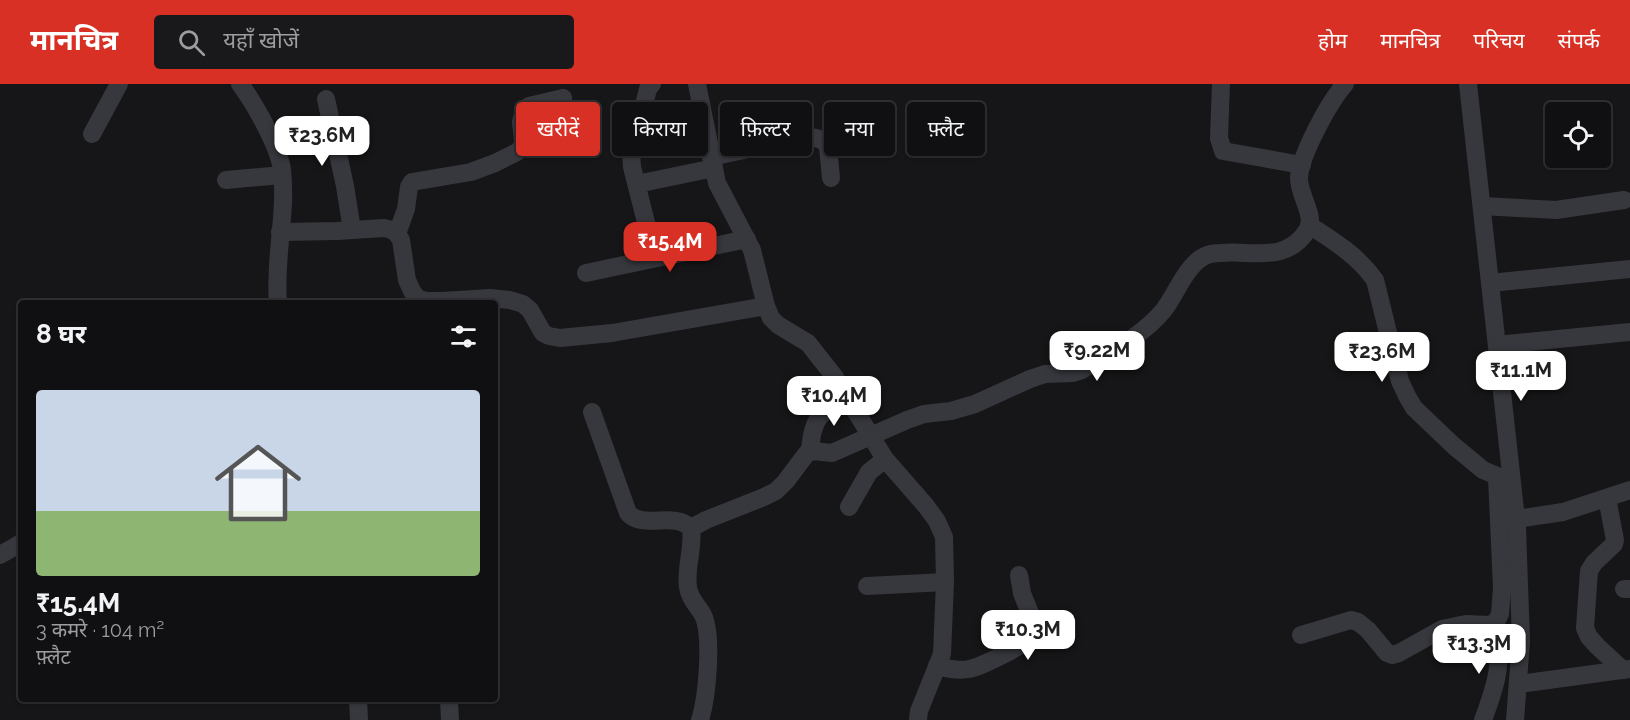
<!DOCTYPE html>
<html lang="hi">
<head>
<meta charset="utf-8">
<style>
  body { margin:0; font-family:Raleway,"Noto Sans Devanagari",sans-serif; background:#19191b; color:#f1f3f6; height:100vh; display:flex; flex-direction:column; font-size:22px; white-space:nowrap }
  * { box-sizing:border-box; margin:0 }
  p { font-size:20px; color:#9c9d9f }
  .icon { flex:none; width:33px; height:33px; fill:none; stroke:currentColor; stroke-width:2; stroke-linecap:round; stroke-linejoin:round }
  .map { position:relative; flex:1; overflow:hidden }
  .panel { position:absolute; left:18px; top:216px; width:480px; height:402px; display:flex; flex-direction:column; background:#101012; border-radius:6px; box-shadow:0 2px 4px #0004,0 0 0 2px #303032 }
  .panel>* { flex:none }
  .banner { position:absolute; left:516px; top:18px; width:570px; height:54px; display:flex; gap:12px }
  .buttons { position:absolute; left:1545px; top:18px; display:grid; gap:12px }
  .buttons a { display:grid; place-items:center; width:66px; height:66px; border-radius:6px; background:#101012; box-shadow:0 2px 4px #0004,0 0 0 2px #303032; font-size:30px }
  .price { position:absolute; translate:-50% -51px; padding:0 14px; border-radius:12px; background:#fff; color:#222; font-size:20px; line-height:39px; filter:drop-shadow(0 2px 3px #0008) }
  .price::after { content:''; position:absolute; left:50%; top:36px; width:18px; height:14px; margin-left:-9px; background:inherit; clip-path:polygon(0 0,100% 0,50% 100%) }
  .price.on { background:#d93025; color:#fff }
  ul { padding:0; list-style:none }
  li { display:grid; align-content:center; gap:12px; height:318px; padding:0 18px }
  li+li { border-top:2px solid #303032 }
  li span { display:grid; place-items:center; height:186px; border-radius:6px; color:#555 }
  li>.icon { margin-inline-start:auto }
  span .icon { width:108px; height:108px; fill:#fffc; stroke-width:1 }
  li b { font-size:26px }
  h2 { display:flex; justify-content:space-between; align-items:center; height:72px; padding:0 18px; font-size:26px }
  .chip { padding:0 21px; border-radius:6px; background:#101012; box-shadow:0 2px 4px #0004,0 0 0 2px #303032; font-size:21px; line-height:54px }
  .chip.on { background:#d93025; color:#fff }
  header { display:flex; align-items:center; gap:36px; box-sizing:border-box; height:84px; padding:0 30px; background:#d93025; color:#fff }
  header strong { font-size:28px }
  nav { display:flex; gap:33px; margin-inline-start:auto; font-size:21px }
  .search { width:420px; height:54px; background:#19191b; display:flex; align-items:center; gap:15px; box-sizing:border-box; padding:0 21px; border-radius:6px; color:#9c9d9f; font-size:22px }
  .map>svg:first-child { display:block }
</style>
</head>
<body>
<header>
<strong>मानचित्र</strong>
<div class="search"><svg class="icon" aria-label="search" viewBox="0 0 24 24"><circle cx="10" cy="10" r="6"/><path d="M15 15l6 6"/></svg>यहाँ खोजें</div>
<nav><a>होम</a><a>मानचित्र</a><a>परिचय</a><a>संपर्क</a></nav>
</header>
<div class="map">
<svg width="1630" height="636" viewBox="0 0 1630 636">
  <rect width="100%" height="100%" fill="#161618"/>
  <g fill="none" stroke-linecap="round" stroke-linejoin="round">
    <g stroke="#37383d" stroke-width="18">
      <path d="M240,0C254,19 279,62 282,86C287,130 274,175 278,219"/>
      <polyline points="652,0 648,5 641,32 631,59 631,67 632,83 655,174"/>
      <polyline points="697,0 717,99 752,166 766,222 771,234 778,241 808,259 834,292 885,375 926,422 937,437 944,453 945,498 942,570 919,627 918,636"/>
      <polyline points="1221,0 1219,54 1223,67 1302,81"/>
      <polyline points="1468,0 1517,444 1521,557 1515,636"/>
      <polyline points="326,15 345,102 352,146"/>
      <polyline points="92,50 119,0"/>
      <polyline points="711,73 780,58 809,53 816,54 824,57 828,63 831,94"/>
      <polyline points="226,96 282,91"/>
      <polyline points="637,100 714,84"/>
      <polyline points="1482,122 1556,126 1624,116"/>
      <path d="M1309,141C1334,157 1358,172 1375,196L1400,297L1407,312L1414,324L1454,362L1483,386L1507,396"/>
      <polyline points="280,148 337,147 384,144 392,146 397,150 401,156 407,196 412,207 417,214 425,217 442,217 490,214 510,216 523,220 530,226 543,249 549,252 560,254 612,249 766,222"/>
      <polyline points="397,150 406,125 409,103 412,98 471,88 495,79 517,68 522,63 523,57 521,38 524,26 529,22 563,14"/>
      <polyline points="586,189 747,155"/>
      <polyline points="1490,199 1630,185"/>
      <polyline points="1497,261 1630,248"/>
      <path d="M592,328L628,429C643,446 674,427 691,444C694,464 685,484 688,503C689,514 698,522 703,531C713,552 707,614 700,636"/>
      <path d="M810,368C812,334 819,330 846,313"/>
      <polyline points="1607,414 1615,456 1614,460 1594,479 1589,487 1585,544 1589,553 1597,562 1623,586"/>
      <polyline points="849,423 869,388 885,375"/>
      <polyline points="1516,435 1563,428 1630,406"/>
      <path d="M691,444L706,436L764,413L776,407L786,397L807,369L813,367L832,369L907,336L924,330L951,327L975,320L1030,295L1045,290L1073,289L1082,286C1109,269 1142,252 1163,227C1175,212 1186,182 1203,173C1208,170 1215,169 1221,169C1253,166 1287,180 1308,145C1316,132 1298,110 1299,93C1301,70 1329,18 1345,0"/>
      <polyline points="0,471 21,459"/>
      <polyline points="867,502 945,498"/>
      <polyline points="1624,505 1630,505"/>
      <polyline points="1301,551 1351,536 1358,538 1368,546 1387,569 1392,571 1399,569 1442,545 1466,540 1489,541 1496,538 1500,530 1502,504 1497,393"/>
      <path d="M937,582C948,585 958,587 969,585C980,583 1031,559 1034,549C1037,540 1025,519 1022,509C1021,503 1020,497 1019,491"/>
      <polyline points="1519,600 1630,585"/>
      <polyline points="358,615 359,636"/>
      <polyline points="449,615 450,636"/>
      <path d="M1483,636C1494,606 1508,572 1489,541"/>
    </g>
  </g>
</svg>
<div class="buttons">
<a><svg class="icon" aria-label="locate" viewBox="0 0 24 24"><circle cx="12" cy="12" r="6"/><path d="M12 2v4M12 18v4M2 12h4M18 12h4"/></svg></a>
</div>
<b class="price" style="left:322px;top:83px">₹23.6M</b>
<b class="price on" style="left:670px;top:189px">₹15.4M</b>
<b class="price" style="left:1097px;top:298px">₹9.22M</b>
<b class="price" style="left:1382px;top:299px">₹23.6M</b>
<b class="price" style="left:1521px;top:318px">₹11.1M</b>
<b class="price" style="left:834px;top:343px">₹10.4M</b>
<b class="price" style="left:1028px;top:577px">₹10.3M</b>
<b class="price" style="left:1479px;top:591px">₹13.3M</b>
<div class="banner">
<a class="chip on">खरीदें</a>
<a class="chip">किराया</a>
<a class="chip">फ़िल्टर</a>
<a class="chip">नया</a>
<a class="chip">फ़्लैट</a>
</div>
<section class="panel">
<h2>8 घर<svg class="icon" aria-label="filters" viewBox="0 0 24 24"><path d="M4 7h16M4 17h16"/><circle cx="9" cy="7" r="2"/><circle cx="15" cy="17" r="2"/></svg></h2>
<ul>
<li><span style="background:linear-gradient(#c9d6e8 65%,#8fb573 0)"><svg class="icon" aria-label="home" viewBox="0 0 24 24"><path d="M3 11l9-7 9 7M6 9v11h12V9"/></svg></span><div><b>₹15.4M</b><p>3 कमरे · 104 m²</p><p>फ़्लैट</p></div></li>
</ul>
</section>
</div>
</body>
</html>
